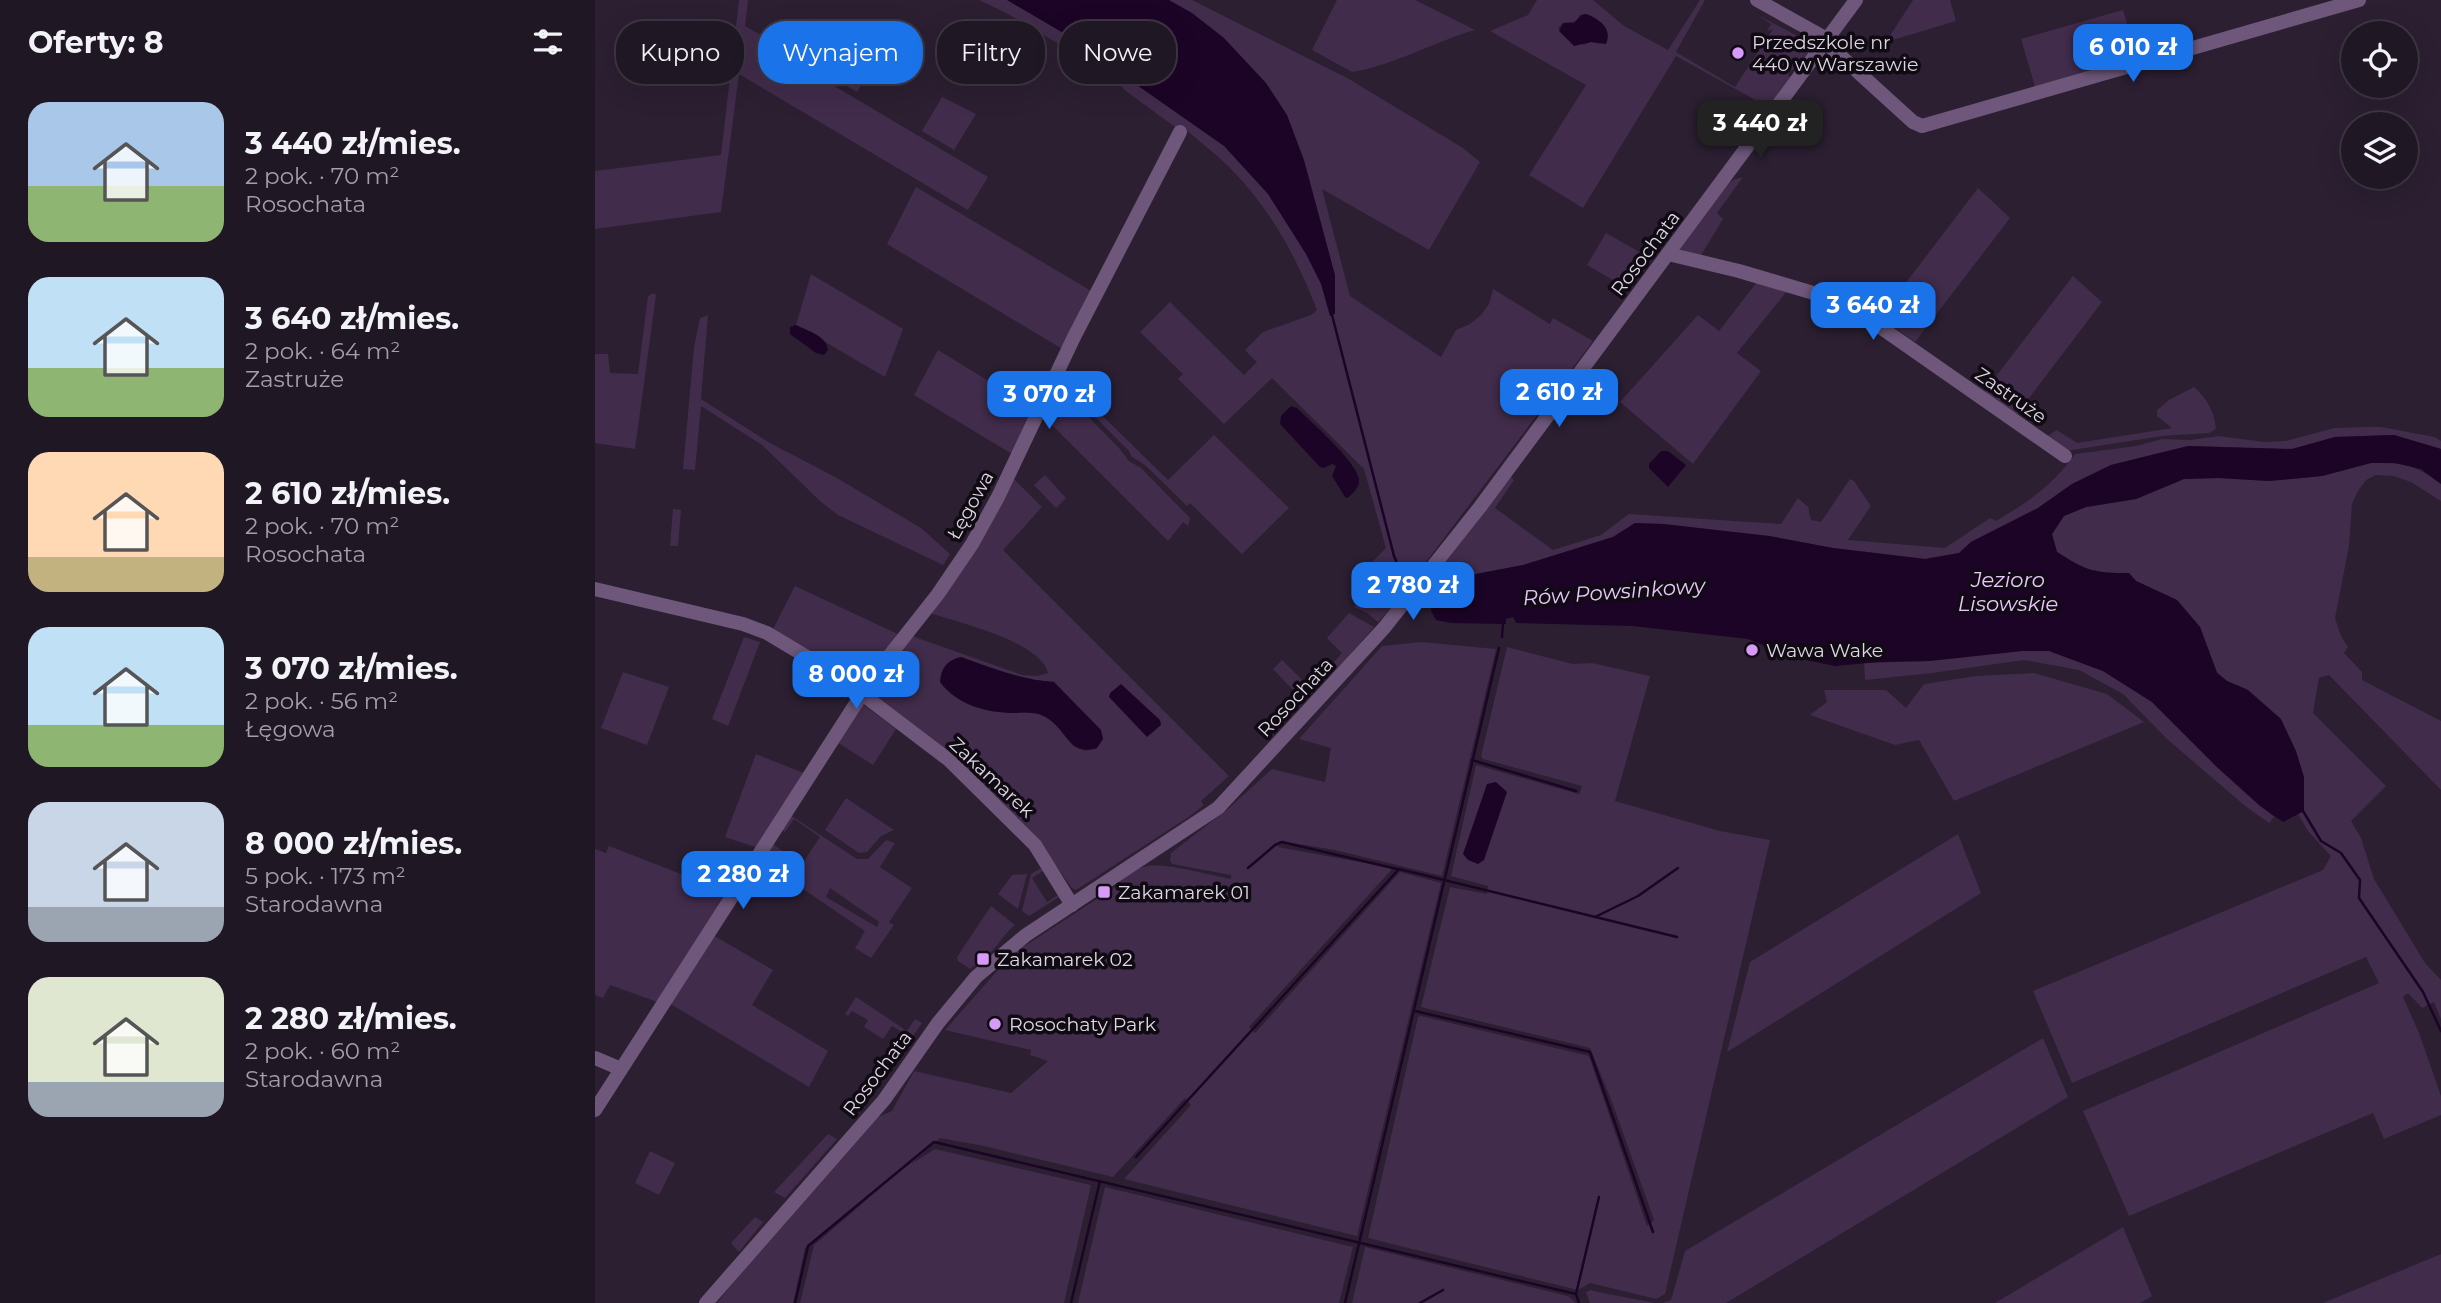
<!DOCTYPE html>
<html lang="pl">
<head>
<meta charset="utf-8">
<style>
  body { margin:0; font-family:Montserrat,sans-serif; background:#28202d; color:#f1f3f6; height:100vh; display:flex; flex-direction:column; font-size:26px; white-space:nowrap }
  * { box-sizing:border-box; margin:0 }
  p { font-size:23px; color:#a29fa7 }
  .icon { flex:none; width:38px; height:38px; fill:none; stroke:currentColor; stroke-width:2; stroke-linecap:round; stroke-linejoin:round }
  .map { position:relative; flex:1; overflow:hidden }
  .drawer { display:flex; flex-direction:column; background:#201725; width:595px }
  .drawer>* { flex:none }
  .guide { position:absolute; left:21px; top:21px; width:665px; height:63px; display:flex; gap:14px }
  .buttons { position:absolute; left:1746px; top:21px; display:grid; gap:14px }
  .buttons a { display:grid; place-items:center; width:77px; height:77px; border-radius:50%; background:#201725; box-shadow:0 7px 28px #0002,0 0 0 2px #3d3642; font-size:35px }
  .price { position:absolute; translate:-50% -60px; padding:0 16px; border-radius:14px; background:#1a73e8; color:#fff; font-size:23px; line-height:46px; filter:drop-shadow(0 2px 4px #0008) }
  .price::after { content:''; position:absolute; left:50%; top:42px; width:21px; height:16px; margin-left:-10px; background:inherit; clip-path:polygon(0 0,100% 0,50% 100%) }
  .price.on { background:#222; color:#fff }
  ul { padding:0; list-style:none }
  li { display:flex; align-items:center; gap:21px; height:175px; padding:0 28px }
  li span { display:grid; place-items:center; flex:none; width:196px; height:140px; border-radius:21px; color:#555 }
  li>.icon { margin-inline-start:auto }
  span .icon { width:84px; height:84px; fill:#fffc; stroke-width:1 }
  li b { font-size:30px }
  h2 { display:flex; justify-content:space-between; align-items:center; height:84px; padding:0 28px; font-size:30px }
  .pill { padding:0 24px; border-radius:28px; background:#201725; box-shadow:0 7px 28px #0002,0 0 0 2px #3d3642; font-size:24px; line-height:63px }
  .pill.on { background:#1a73e8; color:#fff }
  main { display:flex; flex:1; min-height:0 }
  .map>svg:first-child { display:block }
</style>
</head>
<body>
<main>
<section class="drawer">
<h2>Oferty: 8<svg class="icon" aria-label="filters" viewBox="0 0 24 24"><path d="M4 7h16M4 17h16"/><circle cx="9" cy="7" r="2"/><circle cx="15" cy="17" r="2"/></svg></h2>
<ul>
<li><span style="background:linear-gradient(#a9c7e8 60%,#8fb573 0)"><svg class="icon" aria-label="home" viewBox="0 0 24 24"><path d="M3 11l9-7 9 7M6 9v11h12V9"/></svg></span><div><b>3 440 zł/mies.</b><p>2 pok. · 70 m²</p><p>Rosochata</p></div></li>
<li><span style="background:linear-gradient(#bfe0f5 65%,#8fb573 0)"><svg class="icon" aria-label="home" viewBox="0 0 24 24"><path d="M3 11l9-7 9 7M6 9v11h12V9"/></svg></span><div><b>3 640 zł/mies.</b><p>2 pok. · 64 m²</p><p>Zastruże</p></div></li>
<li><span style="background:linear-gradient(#ffd9b3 75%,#c2b280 0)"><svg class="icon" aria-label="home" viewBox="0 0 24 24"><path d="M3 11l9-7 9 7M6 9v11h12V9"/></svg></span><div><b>2 610 zł/mies.</b><p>2 pok. · 70 m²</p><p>Rosochata</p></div></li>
<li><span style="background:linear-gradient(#bfe0f5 70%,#8fb573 0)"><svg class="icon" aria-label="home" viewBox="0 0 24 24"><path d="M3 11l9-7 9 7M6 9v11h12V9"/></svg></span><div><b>3 070 zł/mies.</b><p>2 pok. · 56 m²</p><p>Łęgowa</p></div></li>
<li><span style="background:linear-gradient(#c9d6e8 75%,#9aa5b1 0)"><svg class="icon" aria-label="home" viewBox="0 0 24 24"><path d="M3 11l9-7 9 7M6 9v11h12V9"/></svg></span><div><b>8 000 zł/mies.</b><p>5 pok. · 173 m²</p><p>Starodawna</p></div></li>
<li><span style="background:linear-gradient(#dfe7d0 75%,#9aa5b1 0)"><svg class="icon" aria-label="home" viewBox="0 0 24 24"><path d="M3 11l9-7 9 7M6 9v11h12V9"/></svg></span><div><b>2 280 zł/mies.</b><p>2 pok. · 60 m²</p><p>Starodawna</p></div></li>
</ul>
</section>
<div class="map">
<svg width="1846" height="1303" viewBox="0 0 1846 1303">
  <rect width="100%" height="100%" fill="#2b1f31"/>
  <g fill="#412c4b" fill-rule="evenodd">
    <polygon points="144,0 153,0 150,26 190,49 187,55 393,177 373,210 144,74 126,212 0,229 0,171 126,155"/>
    <path d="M384,0H597L754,79L868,148L885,162L834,250L727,189L755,296L846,357L861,330L875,324L886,315L894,304L898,289L955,324L958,318L998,341L803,599L787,585L775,564L791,548L769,469L677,378L629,424L583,379L588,374L545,332L575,302L649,375L662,362L650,350L668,332L716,315L722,310C702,258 675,208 635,168C621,154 605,142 590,129L580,127L531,91L513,73L413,14Z"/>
    <path d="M742,0H820L880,30C838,42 800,65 757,72L717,50Z"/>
    <path d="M942,0H998L1029,26L1073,50L1105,0H1110L1081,52L1140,87L1178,29L1172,31L1176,24L1161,14L1214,42L1215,49L1200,70L1198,69L1193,75L1195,77L1173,107L1081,56L988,208L934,175L991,85L895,31L933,15ZM981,21L1007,44L996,42L989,45L963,28L968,23Z"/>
    <polygon points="1318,0 1355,0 1361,21 1291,42"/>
    <polygon points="1528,10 1543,61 1441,90 1426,39"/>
    <polygon points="219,18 284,57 262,92 198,54"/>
    <polygon points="347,97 381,114 359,150 327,131"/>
    <polygon points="1148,177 1122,213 1128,219 1103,260 1087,256 1085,248 1131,185 1140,179"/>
    <polygon points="321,187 498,292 469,350 292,244"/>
    <polygon points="1383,188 1415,218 1320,342 1285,317"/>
    <polygon points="1011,233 1057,259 1035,290 992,265"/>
    <polygon points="216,274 308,329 290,377 201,325"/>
    <polygon points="1478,276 1507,302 1422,414 1389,392"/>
    <polygon points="1162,282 1192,291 1142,353 1166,371 1098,464 1025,402 1103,315 1124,331"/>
    <polygon points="58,293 61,295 40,449 0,443 0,354 13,354 15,373 43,374 53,296"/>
    <polygon points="113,315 106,399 175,443 242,478 326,528 355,554 348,565 243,515 225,501 167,445 106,406 100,470 88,469 99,347 105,318"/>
    <polygon points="343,350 436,407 439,412 417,454 319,395"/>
    <polygon points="467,376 573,480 619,435 694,508 647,554 595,503 592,506 550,465 537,457 534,451 482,399 461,389"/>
    <path d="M1599,387C1612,399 1619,410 1621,429L1614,433L1567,436L1471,451L1452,436L1462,430L1482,443L1577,428L1562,416V410L1574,400Z"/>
    <polygon points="458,394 480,403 524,448 534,461 546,468 595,518 593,526 588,522 573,541 447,415"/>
    <path d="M1767,427H1786L1840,437L1846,441V449L1799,435L1740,437L1697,449L1593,446L1516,465L1477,484L1443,508L1376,542L1364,553L1330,559L1238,548L1174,536L1068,524L1040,523L1018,537L928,565L860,578L845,587L837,585L845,568L915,476L919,480L900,508L958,550L1006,535L1034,514L1186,524L1203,498L1213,507L1216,520L1226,522L1255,479L1259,481L1276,506L1253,540L1350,548L1395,518L1401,521C1432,503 1459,484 1480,454L1541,446L1567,439L1595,440L1624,436L1669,442L1691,441L1739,428Z"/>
    <path d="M1776,463C1809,463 1819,464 1846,484V501L1816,482L1798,476L1781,475L1771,480L1763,491L1757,504L1754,546L1740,618L1746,636L1753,647L1749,653L1767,672V680L1846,721V790L1734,675L1724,678L1718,713L1791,786L1756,821L1766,838L1779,879L1830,963L1846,980V1019L1839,1002L1827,1008L1813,993L1808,997L1824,1033L1846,1096V1115L1789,1139L1778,1113L1534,1216L1488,1111L1784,983L1771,957L1477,1083L1438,991L1728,870L1736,856L1713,831L1703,814L1709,811L1653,690L1632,681L1622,672L1605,627L1582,600L1541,581L1533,573C1499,573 1491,571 1462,552L1457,534L1469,516L1491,507L1541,499L1589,479L1624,478L1674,481L1727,476Z"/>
    <polygon points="450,475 471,498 461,508 439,485"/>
    <path d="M418,478L447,507L408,550L634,776L606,801L609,805L595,816L481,890L477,888L436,832L272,693L317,636L427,675L443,676L453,673C445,641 364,623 335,613ZM366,657C397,668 426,680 459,682L502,748L490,751L478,746L465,727Z"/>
    <polygon points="78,509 86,510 83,546 75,546"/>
    <polygon points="769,571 798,606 783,622 772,613 759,607 776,590 763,576"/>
    <polygon points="200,586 305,635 265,687 177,631"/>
    <polygon points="754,613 779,627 737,675 731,671 747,653 732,638"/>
    <polygon points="149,637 165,642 133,726 117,719"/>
    <path d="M826,642L901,649L847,876L740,850L685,841L683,847L798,868L654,1027L660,1033L805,872L846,883L762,1236L529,1179L596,1105L590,1098L518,1177L389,1146L345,1138L316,1164L340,1149L496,1185L469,1303H205L219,1245L274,1198L210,1248L198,1303H122L148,1270L283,1117L297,1111L319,1071L416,1093L453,1061L435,1055L436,1050L350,1030L402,971L422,951L525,884L524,881C533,875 542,867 553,866C573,863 614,875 636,879V875L577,864L575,861L576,853L634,808L677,769L730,782L736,748L704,739L787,646Z"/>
    <polygon points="912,647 978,664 997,663 1055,676 1020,801 1125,831 1175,840 1070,1294 1061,1299 995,1283 983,1290 773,1238 823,1017 826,1016 994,1056 1052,1226 1059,1220 1017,1102 995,1048 826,1007 855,887 892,894 893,886 856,876 881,765 984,794 987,786 888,759 886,756"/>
    <polygon points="1427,651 1454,651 1508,671 1557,702 1623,768 1679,817 1674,823 1650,806 1572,739 1528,694 1484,670 1429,660 1337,673 1270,680 1269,663 1334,661"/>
    <polygon points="687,660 710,683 700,692 678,669"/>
    <polygon points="28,672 74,687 52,745 6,728"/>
    <polygon points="1439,673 1512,694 1549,722 1359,801 1324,740 1300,745 1215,715 1232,702 1229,690 1291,690 1311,708 1329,684 1381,676"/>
    <polygon points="267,704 301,729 278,765 242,742"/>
    <polygon points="161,754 211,774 163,848 130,837"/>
    <polygon points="251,798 299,830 286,836 272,852 264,853 230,830"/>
    <path d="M195,815L262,859H273L291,840L300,843L285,867L317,888L294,922L299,925L276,958L260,948L270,931L165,860L176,843L207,864L225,837L199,819L190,832L185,829ZM235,888L284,922L282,927L231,897Z"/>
    <polygon points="1363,834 1386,893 1132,1052 1155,962"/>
    <polygon points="14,846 135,893 65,1003 15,985 8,998 0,995 0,849 11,853"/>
    <polygon points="446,868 448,871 437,878 452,902 463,895 464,897 434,916 427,911 436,874"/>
    <polygon points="432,874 423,909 403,894 417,875"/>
    <path d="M396,906L420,925C408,935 403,946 392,956L390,954L383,960L385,962L375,969L363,961L362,957Z"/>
    <polygon points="118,935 178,970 157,1005 233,1051 214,1087 74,1003"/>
    <polygon points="261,997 312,1031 320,1019 327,1023 295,1069 289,1065 301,1048 297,1045 305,1031 297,1026 288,1039 269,1027 273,1020 257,1011 253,1016 250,1014"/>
    <polygon points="1448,1038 1473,1097 1131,1303 1067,1303 1076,1300 1090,1251"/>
    <polygon points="233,1134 242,1139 190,1198 179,1192"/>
    <polygon points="55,1151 80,1163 64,1195 40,1183"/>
    <polygon points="510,1187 758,1247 744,1303 483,1303"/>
    <polygon points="160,1217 168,1222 144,1252 136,1243"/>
    <polygon points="1528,1227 1557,1296 1545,1303 1400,1303"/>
    <polygon points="770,1247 973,1296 981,1303 757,1303"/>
    <polygon points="1846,1254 1846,1303 1728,1303"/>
    <polygon points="996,1290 1003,1292 1060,1303 995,1303 991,1292"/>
  </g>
  <g fill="#1c0427">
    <polygon points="412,0 574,0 597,13 629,38 671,83 692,115 709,160 740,275 740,314 735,316 726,284 711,254 673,194 629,146 539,83 523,66 513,50 475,37"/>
    <path d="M991,14C1005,19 1018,29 1011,44L996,42L979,46L964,31L968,23H979L986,15Z"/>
    <path d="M201,325C213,331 232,336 233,350L229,355L221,353L195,334V327Z"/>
    <path d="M696,406L702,408C716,422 761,461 764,479C765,487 758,493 753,498L750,497L737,476L741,466L737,464L729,468L725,467L685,424L686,416Z"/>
    <path d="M1799,435L1846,449V484L1826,469L1800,463H1776L1727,476L1674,481L1624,478L1589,479L1541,499L1491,507L1469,516L1457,534L1462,552C1491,571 1499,573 1534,573L1541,581L1582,600L1605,627L1622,673L1632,681L1653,690L1686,719L1701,751L1709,777V811L1688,822L1665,806L1623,768L1557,702L1508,671L1454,651H1427L1334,661L1284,662L1240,666L1197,657L1153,639L1037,626L921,623L918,617L911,619V624L855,623L841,620L836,611L838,598L832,592L837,585L845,587L860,578L928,565L1018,537L1040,523L1068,524L1174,536L1238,548L1330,559L1364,553L1376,542L1443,508L1477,484L1516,465L1593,446L1697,449L1740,437Z"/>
    <polygon points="1066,451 1073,451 1091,465 1073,487 1054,468 1054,464"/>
    <path d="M366,657C397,668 426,680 459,682L506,730L508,739L502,748C471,757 472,725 446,715C438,712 427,713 419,713C392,713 362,705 345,682C346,668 352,660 366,657Z"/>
    <polygon points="526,684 565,720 566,725 552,737 514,697 515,693"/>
    <polygon points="901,782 912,792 889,860 883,864 873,860 868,854 892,784"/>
  </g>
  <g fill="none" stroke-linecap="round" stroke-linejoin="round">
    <g stroke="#1c0427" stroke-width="2.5">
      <polyline points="737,315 799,556 802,563 820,578"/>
      <polyline points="907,637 908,623"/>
      <polyline points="877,760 981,791"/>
      <polyline points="1708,811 1726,841 1746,853 1765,880 1764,898 1828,992 1846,1031"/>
      <polyline points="653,868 680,845 687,842 802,869"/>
      <polyline points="1000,917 1043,896 1083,868"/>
      <polyline points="820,1011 995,1052 1058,1232"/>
      <polyline points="541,1157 804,869 1082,937"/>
      <polyline points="200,1303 213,1246 339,1142 981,1294"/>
      <polyline points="476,1303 505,1181"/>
      <polyline points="750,1303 904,648"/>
      <polyline points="825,1303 848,1290"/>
      <polyline points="984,1303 981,1294 1004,1197"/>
    </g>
    <g stroke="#6e577a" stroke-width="14">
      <polyline points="1162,0 1232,39"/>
      <polyline points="1230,42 1318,122 1327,126 1764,0"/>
      <polyline points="1073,254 1144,271 1242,300 1255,306 1470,456"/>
      <polyline points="0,589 148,624 172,633 217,660 267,694 354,760 440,845 477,905"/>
      <polyline points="265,693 343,594 377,544 403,497 479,337 585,132"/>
      <polyline points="0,1058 26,1069"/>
      <polyline points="0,1110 267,694"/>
      <polyline points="111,1303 289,1100 343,1023 381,977 431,935 623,808 789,628 885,507 1261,0"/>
    </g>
  </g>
  <g fill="#d89af8" stroke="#100b13" stroke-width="2.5">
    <circle cx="1143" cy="53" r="7"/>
    <circle cx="1157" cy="650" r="7"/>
    <rect x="502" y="885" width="14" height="14" rx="3.5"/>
    <rect x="381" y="952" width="14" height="14" rx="3.5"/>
    <circle cx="400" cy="1024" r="7"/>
  </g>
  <g text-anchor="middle" stroke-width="7" stroke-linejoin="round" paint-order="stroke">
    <g font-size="19" fill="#ded6e2" stroke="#100b13" text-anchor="start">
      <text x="1157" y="49">Przedszkole nr<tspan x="1157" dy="22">440 w Warszawie</tspan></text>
      <text x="1171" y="657">Wawa Wake</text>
      <text x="523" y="899">Zakamarek 01</text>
      <text x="402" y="966">Zakamarek 02</text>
      <text x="414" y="1031">Rosochaty Park</text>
    </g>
    <g font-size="19" fill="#ded6e2" stroke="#100b13">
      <text transform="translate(1050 253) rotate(-53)" y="7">Rosochata</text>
      <text transform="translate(1416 395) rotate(35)" y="7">Zastruże</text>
      <text transform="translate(375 505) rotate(-61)" y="7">Łęgowa</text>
      <text transform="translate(700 697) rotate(-47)" y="7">Rosochata</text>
      <text transform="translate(397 777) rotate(43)" y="7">Zakamarek</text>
      <text transform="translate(282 1073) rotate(-53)" y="7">Rosochata</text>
    </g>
    <g font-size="21" font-style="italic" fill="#e9c6fc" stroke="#100b13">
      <text x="1413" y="587">Jezioro<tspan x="1413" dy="24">Lisowskie</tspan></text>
      <text transform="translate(1019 592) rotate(-4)" y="7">Rów Powsinkowy</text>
    </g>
  </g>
</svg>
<div class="buttons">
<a><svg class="icon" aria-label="locate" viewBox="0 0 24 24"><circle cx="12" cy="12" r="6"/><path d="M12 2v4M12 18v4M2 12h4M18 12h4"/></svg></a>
<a><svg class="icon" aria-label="layers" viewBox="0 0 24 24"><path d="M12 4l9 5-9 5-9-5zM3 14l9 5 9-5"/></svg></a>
</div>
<b class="price" style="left:1538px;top:84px">6 010 zł</b>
<b class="price on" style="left:1165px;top:160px">3 440 zł</b>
<b class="price" style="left:1278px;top:342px">3 640 zł</b>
<b class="price" style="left:964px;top:429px">2 610 zł</b>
<b class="price" style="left:454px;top:431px">3 070 zł</b>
<b class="price" style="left:818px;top:622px">2 780 zł</b>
<b class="price" style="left:261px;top:711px">8 000 zł</b>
<b class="price" style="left:148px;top:911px">2 280 zł</b>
<div class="guide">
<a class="pill">Kupno</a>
<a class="pill on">Wynajem</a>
<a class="pill">Filtry</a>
<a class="pill">Nowe</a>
</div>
</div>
</main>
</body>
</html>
